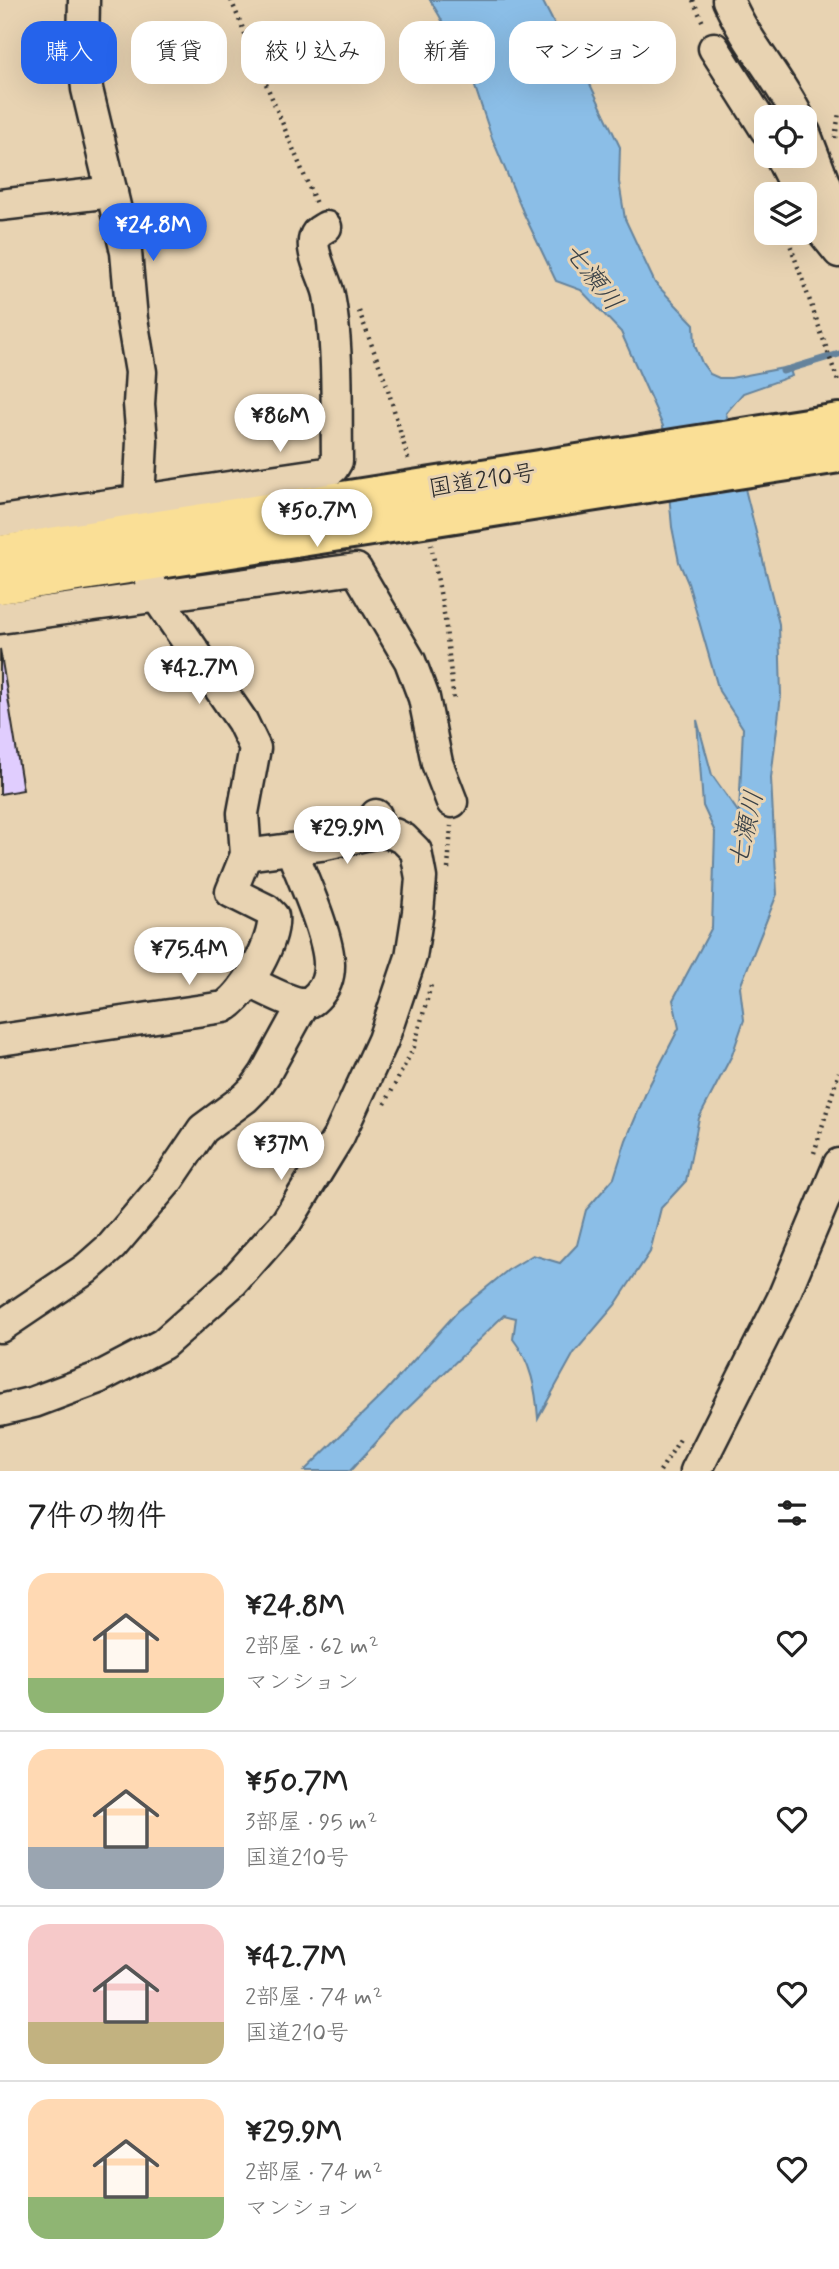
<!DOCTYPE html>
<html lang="ja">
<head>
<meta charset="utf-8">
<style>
  body { margin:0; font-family:Mynerve,"Klee One",sans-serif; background:#f6f6f6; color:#222; height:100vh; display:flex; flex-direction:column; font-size:26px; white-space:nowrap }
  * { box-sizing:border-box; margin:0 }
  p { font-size:23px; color:#767676 }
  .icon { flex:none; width:38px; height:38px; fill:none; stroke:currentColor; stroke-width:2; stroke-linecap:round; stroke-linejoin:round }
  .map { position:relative; height:1471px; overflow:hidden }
  .details { display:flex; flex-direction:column; background:#fff; flex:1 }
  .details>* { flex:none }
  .guide { position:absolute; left:21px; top:21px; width:798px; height:63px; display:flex; gap:14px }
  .buttons { position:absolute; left:754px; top:105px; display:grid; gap:14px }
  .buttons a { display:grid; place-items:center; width:63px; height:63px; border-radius:14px; background:#fff; box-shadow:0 7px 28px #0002; font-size:35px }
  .price { position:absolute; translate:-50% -60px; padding:0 16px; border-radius:24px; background:#fff; color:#222; font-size:23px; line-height:46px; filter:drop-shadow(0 2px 4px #0008) }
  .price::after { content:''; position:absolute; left:50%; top:42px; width:21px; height:16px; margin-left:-10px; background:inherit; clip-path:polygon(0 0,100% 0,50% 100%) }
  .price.current { background:#2563eb; color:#fff }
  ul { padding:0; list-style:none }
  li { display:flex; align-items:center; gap:21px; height:175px; padding:0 28px }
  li+li { border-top:2px solid #e0e0e0 }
  li span { display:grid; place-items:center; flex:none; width:196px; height:140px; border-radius:21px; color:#555 }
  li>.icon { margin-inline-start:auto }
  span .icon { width:84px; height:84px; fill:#fffc; stroke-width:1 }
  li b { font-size:30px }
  h2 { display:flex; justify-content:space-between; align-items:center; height:84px; padding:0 28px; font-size:30px }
  .chip { padding:0 24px; border-radius:21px; background:#fff; box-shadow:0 7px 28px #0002; font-size:24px; line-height:63px }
  .chip.current { background:#2563eb; color:#fff }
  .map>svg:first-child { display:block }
</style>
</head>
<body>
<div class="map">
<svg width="839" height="1471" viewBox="0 0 839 1471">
  <rect width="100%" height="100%" fill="#e8d3b2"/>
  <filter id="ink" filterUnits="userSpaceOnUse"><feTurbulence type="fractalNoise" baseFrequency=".0143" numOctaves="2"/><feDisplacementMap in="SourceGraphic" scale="14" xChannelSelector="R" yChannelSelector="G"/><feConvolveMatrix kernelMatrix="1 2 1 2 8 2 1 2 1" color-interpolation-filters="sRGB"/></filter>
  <g filter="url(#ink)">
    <path fill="#8bbee7" stroke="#65839c" stroke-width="2" d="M430,0H542L562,39L582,55L588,80L620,147L619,182L625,219L655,283L694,324L695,346L702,363L710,374L719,378H731L789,367L792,376L743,393L726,413L779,624L781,695L771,778L777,894L740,987L744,1020L732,1055L699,1118L686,1181L661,1208L650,1252L615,1305L574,1353L538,1418C536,1390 531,1362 513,1339L516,1318L504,1315L405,1411L350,1471H304L386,1391L458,1311L508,1270L533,1255L560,1263L577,1245L586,1210L614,1178L626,1140L648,1088L679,1028L673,1000L712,927L715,832L703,806L697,720L712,775L739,813L743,728L719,691L688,583L679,562L672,527L663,426L621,332L581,290L556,281L523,212L492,138L471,75L439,15Z"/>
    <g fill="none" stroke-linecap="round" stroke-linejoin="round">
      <polyline stroke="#65839c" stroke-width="7" points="783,371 839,354"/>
    </g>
    <polygon fill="#e0cdfe" stroke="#2b2b2b" stroke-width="2" points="0,649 23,790 0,794"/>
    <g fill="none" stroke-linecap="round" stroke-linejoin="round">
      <g stroke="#2b2b2b" stroke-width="35">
        <g id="minor">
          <polyline points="84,0 83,48 87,89 126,252 132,319 141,372 139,404 142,441 139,500 142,518"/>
          <path d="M728,0C747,44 777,75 798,117"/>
          <polyline points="714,48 766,130"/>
          <polyline points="805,133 839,222"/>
          <polyline points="780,156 799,194"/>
          <polyline points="0,205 112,192"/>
          <polyline points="805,205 817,225 839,252"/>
          <path d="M0,521L325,473L333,468L337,461C336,405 339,349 329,295C326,279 306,247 317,233C320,230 323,229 326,227"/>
          <polyline points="0,618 356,569 410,661 424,698 437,763 452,802"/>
          <polyline points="246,855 321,845 379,832 376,815"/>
          <path d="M250,982C263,988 291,1004 305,1003C311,1003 314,999 318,995C325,988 329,977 329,966C330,938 302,877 291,849"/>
          <path d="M0,1040L224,1007C245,995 276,940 273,916L267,910L231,892L246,855L243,813L255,748L242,721L157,597L151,585L146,562"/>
          <polyline points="0,1327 86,1269 112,1246 169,1179 203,1129 245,1098 255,1088 265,1074 304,1003"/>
          <polyline points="0,1410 34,1402 98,1378 163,1344 233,1282 287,1221 339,1136 383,1040 411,957 418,912 421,878 416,851 404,839 394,834 379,832"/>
          <polyline points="696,1471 782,1300 839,1164"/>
        </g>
      </g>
      <g stroke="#2b2b2b" stroke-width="44">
        <g id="highway">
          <polyline points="0,555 839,423"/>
          <polyline points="0,584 839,453"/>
        </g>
      </g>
      <g stroke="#2b2b2b" stroke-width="4.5" stroke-dasharray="2 5" stroke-linecap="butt">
        <polyline points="231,0 317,206"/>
        <polyline points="693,0 704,25"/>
        <polyline points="835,138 839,113"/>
        <polyline points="786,233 839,384"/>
        <polyline points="359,311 387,386 409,462"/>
        <polyline points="431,544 445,619 454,702"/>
        <polyline points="448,869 451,826"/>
        <polyline points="385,1104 414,1047 431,985"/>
        <polyline points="814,1153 839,1072"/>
        <polyline points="660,1471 682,1436"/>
      </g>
      <use href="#minor" stroke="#e8d3b2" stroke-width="30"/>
      <use href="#highway" stroke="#fadf96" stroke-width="38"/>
    </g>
  </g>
  <g text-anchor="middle" stroke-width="6" stroke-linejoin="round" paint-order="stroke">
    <g font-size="24" fill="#2b2b2b" stroke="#e8d3b2">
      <text transform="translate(482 480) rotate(-9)" y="8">国道210号</text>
    </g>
    <g font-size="26" font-style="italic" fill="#394147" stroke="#e8d3b2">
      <text transform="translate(594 276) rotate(53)" y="9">七瀬川</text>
      <text transform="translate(745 829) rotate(-77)" y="9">七瀬川</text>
    </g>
  </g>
</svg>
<div class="buttons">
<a><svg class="icon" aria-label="locate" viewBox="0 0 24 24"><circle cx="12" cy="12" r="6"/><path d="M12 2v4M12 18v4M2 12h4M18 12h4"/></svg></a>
<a><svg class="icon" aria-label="layers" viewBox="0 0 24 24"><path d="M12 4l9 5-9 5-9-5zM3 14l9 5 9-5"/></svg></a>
</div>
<b class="price current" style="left:153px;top:263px">¥24.8M</b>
<b class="price" style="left:280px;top:454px">¥86M</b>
<b class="price" style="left:317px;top:549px">¥50.7M</b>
<b class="price" style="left:199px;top:706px">¥42.7M</b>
<b class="price" style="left:347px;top:866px">¥29.9M</b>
<b class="price" style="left:189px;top:987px">¥75.4M</b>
<b class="price" style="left:281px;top:1182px">¥37M</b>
<div class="guide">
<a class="chip current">購入</a>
<a class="chip">賃貸</a>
<a class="chip">絞り込み</a>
<a class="chip">新着</a>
<a class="chip">マンション</a>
</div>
</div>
<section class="details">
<h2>7件の物件<svg class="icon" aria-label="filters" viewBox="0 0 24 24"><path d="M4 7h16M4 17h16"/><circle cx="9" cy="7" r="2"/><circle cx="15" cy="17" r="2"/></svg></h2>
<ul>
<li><span style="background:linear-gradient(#ffd9b3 75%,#8fb573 0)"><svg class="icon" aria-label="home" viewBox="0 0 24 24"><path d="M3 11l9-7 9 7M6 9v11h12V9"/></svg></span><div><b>¥24.8M</b><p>2部屋 · 62 m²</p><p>マンション</p></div><svg class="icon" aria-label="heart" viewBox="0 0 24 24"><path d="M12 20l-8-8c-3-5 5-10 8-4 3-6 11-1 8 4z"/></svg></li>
<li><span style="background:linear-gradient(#ffd9b3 70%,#9aa5b1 0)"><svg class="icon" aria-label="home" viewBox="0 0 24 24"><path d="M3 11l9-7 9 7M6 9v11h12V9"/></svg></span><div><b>¥50.7M</b><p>3部屋 · 95 m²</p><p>国道210号</p></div><svg class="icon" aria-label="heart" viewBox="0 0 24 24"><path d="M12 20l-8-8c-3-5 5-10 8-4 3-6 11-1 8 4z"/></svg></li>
<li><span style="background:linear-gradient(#f6c9c9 70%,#c2b280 0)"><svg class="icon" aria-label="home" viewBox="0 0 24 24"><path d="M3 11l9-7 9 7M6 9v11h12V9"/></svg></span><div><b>¥42.7M</b><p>2部屋 · 74 m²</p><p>国道210号</p></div><svg class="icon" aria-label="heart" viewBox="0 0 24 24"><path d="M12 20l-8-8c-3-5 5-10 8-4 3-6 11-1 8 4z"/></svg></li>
<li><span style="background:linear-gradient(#ffd9b3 70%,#8fb573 0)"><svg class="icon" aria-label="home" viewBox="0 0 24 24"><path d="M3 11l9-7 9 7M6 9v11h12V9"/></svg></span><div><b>¥29.9M</b><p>2部屋 · 74 m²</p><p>マンション</p></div><svg class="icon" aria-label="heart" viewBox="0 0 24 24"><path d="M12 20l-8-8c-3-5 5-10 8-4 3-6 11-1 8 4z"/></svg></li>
</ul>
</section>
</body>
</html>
